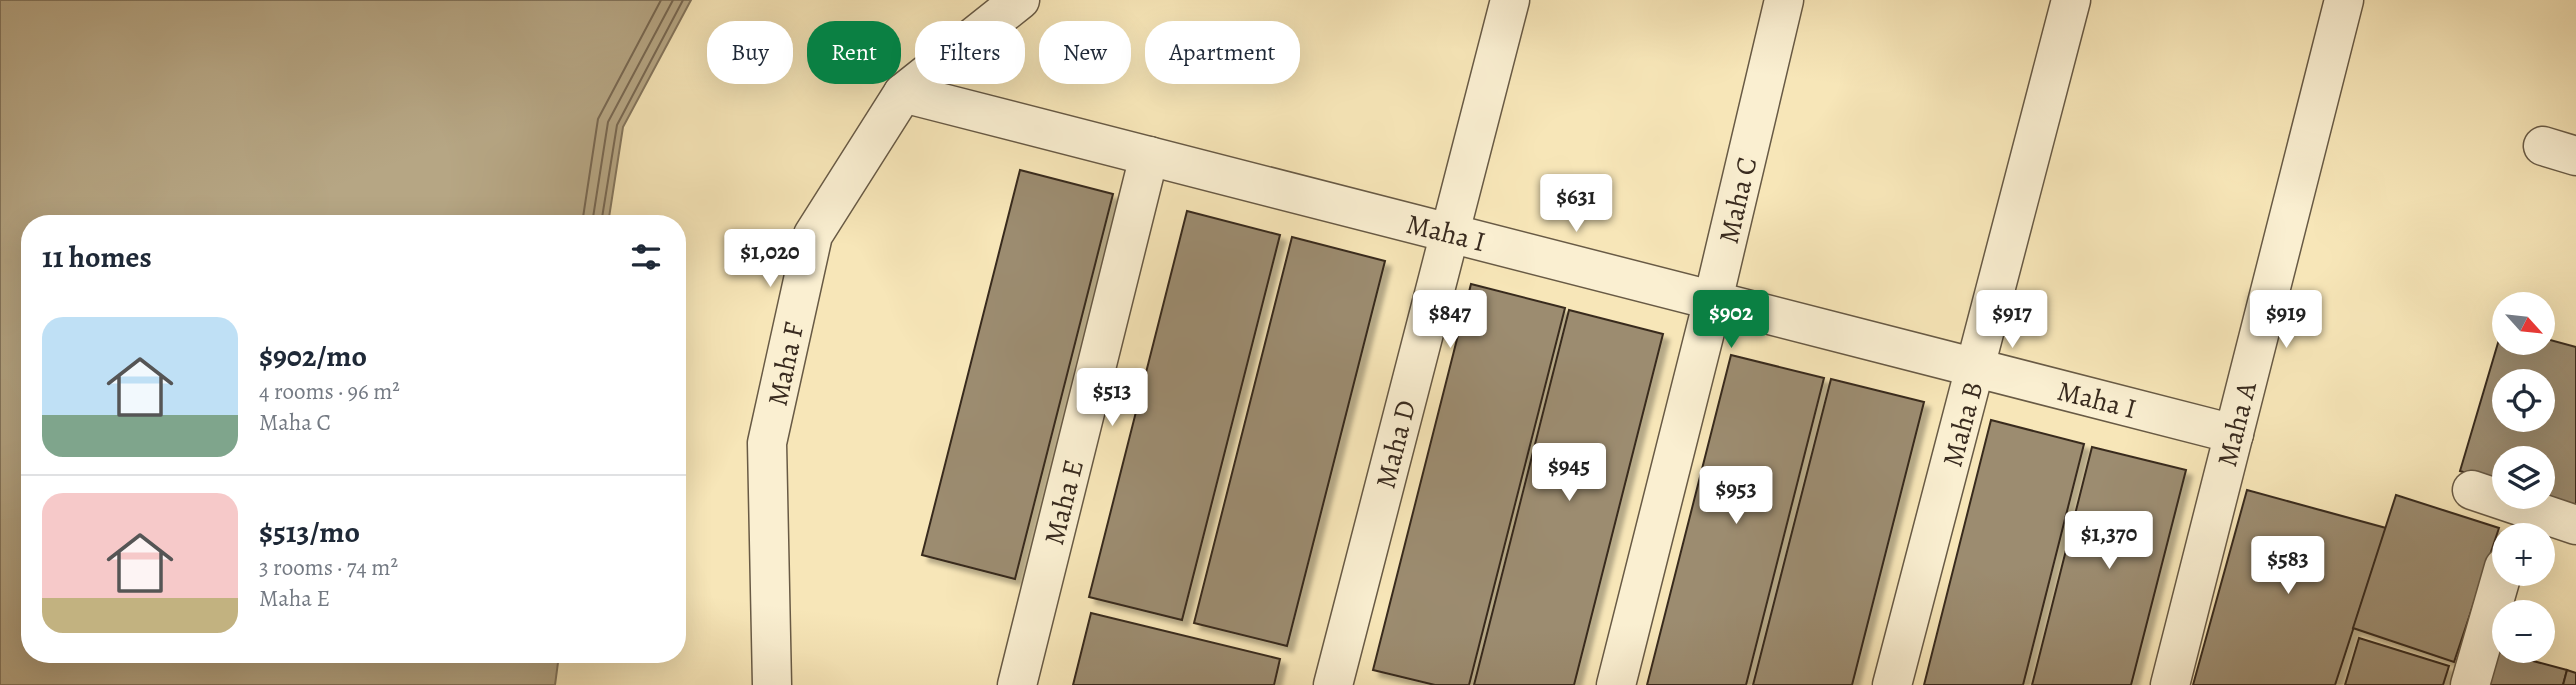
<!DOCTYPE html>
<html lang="en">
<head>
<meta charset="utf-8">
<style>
  body { margin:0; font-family:Alegreya,serif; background:#f6f6f7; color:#1f2937; height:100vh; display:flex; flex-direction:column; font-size:26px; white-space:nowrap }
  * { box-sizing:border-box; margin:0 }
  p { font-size:23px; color:#747a83 }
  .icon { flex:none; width:38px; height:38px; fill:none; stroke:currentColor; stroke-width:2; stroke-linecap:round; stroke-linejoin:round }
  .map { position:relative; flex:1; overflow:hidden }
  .panel { position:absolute; left:21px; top:215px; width:665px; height:448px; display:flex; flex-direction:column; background:#fff; border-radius:28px; box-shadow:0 7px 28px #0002 }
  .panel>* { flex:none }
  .banner { position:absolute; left:707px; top:21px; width:665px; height:63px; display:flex; gap:14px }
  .needle { width:46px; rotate:117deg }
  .controls { position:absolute; left:2492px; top:292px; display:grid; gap:14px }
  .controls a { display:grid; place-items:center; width:63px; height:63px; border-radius:50%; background:#fff; box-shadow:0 7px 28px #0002; font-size:35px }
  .price { position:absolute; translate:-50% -60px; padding:0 16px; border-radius:7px; background:#fff; color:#222; font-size:23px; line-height:46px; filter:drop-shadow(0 2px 4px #0008) }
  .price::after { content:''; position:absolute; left:50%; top:42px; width:21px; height:16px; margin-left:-10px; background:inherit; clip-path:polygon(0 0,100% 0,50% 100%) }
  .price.active { background:#0b8043; color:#fff }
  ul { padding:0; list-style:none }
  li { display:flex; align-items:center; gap:21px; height:175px; padding:0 21px }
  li+li { border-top:2px solid #e0e1e3 }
  li span { display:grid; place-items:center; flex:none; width:196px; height:140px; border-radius:21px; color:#555 }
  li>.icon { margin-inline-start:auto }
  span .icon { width:84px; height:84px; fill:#fffc; stroke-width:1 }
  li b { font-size:30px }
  h2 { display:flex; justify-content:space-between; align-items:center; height:84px; padding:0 21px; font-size:30px }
  .pill { padding:0 24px; border-radius:28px; background:#fff; box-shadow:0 7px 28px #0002; font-size:24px; line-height:63px }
  .pill.active { background:#0b8043; color:#fff }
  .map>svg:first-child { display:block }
</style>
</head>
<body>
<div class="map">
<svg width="2576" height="685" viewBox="0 0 2576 685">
  <defs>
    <filter id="shadow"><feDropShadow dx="6" dy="6" stdDeviation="2" flood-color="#0004"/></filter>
  </defs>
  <rect width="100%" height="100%" fill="#f7e6b8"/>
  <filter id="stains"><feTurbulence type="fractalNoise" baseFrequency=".00286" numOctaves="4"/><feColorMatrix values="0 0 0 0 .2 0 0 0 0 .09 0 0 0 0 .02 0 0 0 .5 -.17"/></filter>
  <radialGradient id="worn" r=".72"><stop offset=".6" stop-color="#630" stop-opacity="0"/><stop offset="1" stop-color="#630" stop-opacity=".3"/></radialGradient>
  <polygon fill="#b6a684" stroke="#84755c" stroke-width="2" points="0,0 691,0 623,127 608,224 30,224 30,654 559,655 555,685 0,685"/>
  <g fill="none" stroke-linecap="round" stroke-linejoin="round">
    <g stroke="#786852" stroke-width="2">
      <polyline points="582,224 598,119 661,0"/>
      <polyline points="592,224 608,122 673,0"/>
      <polyline points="601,224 617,125 683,0"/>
    </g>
  </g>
  <g fill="#9c8c6f" stroke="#392b1f" stroke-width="2" fill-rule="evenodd" filter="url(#shadow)">
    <polygon points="1020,170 1113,194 1015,579 922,555"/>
    <polygon points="1187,211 1280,235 1182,620 1089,597"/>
    <polygon points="1292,237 1385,261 1287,646 1194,623"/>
    <polygon points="1471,284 1565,308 1469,685 1435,685 1373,670"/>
    <polygon points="1569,310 1663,334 1574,685 1474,685"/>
    <path d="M2503,326L2504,343H2543V338L2576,347V506L2543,496V458H2504V485L2460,471ZM2504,382H2543V420H2504Z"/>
    <polygon points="1731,355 1824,378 1746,685 1647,685"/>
    <polygon points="1831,379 1924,402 1852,685 1753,685"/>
    <polygon points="1991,420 2084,444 2023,685 1924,685"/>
    <polygon points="2092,447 2186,470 2131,685 2032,685"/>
    <polygon points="2247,490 2386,528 2335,685 2193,685"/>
    <polygon points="2396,495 2499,528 2454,662 2353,628"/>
    <polygon points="1091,613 1280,659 1274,685 1073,685"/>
    <polygon points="2359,638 2449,666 2443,685 2345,685"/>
    <polygon points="2492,650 2567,670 2563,685 2483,685"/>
    <polygon points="2567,670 2576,673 2576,685 2563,685"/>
  </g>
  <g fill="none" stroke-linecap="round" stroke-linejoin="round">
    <g stroke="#685a45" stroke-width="41">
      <g id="minor">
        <polyline points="903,93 2234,434"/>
        <polyline points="2543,146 2576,156"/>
        <polyline points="2472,490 2576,525"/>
        <polyline points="772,685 767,443 813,235 903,93 1020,0"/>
        <polyline points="1017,685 1149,156"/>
        <polyline points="1333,685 1510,0"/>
        <polyline points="1616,685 1713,300 1784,0"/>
        <polyline points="1892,685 2071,0"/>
        <polyline points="2170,685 2344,0"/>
        <polyline points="2470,685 2504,567"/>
      </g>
    </g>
    <use href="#minor" stroke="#faefd1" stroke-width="38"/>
  </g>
  <g text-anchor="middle" stroke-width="6" stroke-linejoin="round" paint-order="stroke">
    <g font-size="28" fill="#392b1f" stroke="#faefd1">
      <text transform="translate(1737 200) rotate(-77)" y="10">Maha C</text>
      <text transform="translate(1446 232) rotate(14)" y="10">Maha I</text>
      <text transform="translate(785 364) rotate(-78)" y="10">Maha F</text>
      <text transform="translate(2097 399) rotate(14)" y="10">Maha I</text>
      <text transform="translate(1962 424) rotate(-75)" y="10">Maha B</text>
      <text transform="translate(2236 424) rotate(-76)" y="10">Maha A</text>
      <text transform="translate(1395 444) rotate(-76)" y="10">Maha D</text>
      <text transform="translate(1063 502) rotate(-76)" y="10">Maha E</text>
    </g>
  </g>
  <rect width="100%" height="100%" filter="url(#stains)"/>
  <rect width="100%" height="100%" fill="url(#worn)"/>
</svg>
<div class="controls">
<a><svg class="needle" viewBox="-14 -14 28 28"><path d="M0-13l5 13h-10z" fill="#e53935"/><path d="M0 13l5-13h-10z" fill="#747a83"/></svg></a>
<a><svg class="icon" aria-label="locate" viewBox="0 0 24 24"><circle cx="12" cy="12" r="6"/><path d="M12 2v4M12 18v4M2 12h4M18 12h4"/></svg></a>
<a><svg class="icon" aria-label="layers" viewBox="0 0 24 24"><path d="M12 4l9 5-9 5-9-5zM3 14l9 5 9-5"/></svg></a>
<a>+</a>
<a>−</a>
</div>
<b class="price" style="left:1576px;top:234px">$631</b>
<b class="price" style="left:770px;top:289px">$1,020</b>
<b class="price" style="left:1450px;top:350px">$847</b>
<b class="price active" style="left:1731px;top:350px">$902</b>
<b class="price" style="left:2012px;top:350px">$917</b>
<b class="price" style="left:2286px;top:350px">$919</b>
<b class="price" style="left:1112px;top:428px">$513</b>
<b class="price" style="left:1569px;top:503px">$945</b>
<b class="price" style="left:1736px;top:526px">$953</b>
<b class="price" style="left:2109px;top:571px">$1,370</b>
<b class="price" style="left:2288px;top:596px">$583</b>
<div class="banner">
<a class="pill">Buy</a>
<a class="pill active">Rent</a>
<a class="pill">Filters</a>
<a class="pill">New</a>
<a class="pill">Apartment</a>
</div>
<section class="panel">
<h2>11 homes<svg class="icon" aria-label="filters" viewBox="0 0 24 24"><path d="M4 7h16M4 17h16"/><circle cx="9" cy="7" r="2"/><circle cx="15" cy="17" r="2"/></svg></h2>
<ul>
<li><span style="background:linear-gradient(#bfe0f5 70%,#7fa58c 0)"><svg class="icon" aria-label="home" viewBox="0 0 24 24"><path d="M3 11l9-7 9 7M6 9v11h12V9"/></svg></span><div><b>$902/mo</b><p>4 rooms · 96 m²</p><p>Maha C</p></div></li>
<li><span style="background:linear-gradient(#f6c9c9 75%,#c2b280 0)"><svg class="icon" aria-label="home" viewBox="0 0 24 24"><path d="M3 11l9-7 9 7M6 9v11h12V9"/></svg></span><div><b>$513/mo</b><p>3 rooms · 74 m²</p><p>Maha E</p></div></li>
</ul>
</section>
</div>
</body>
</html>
